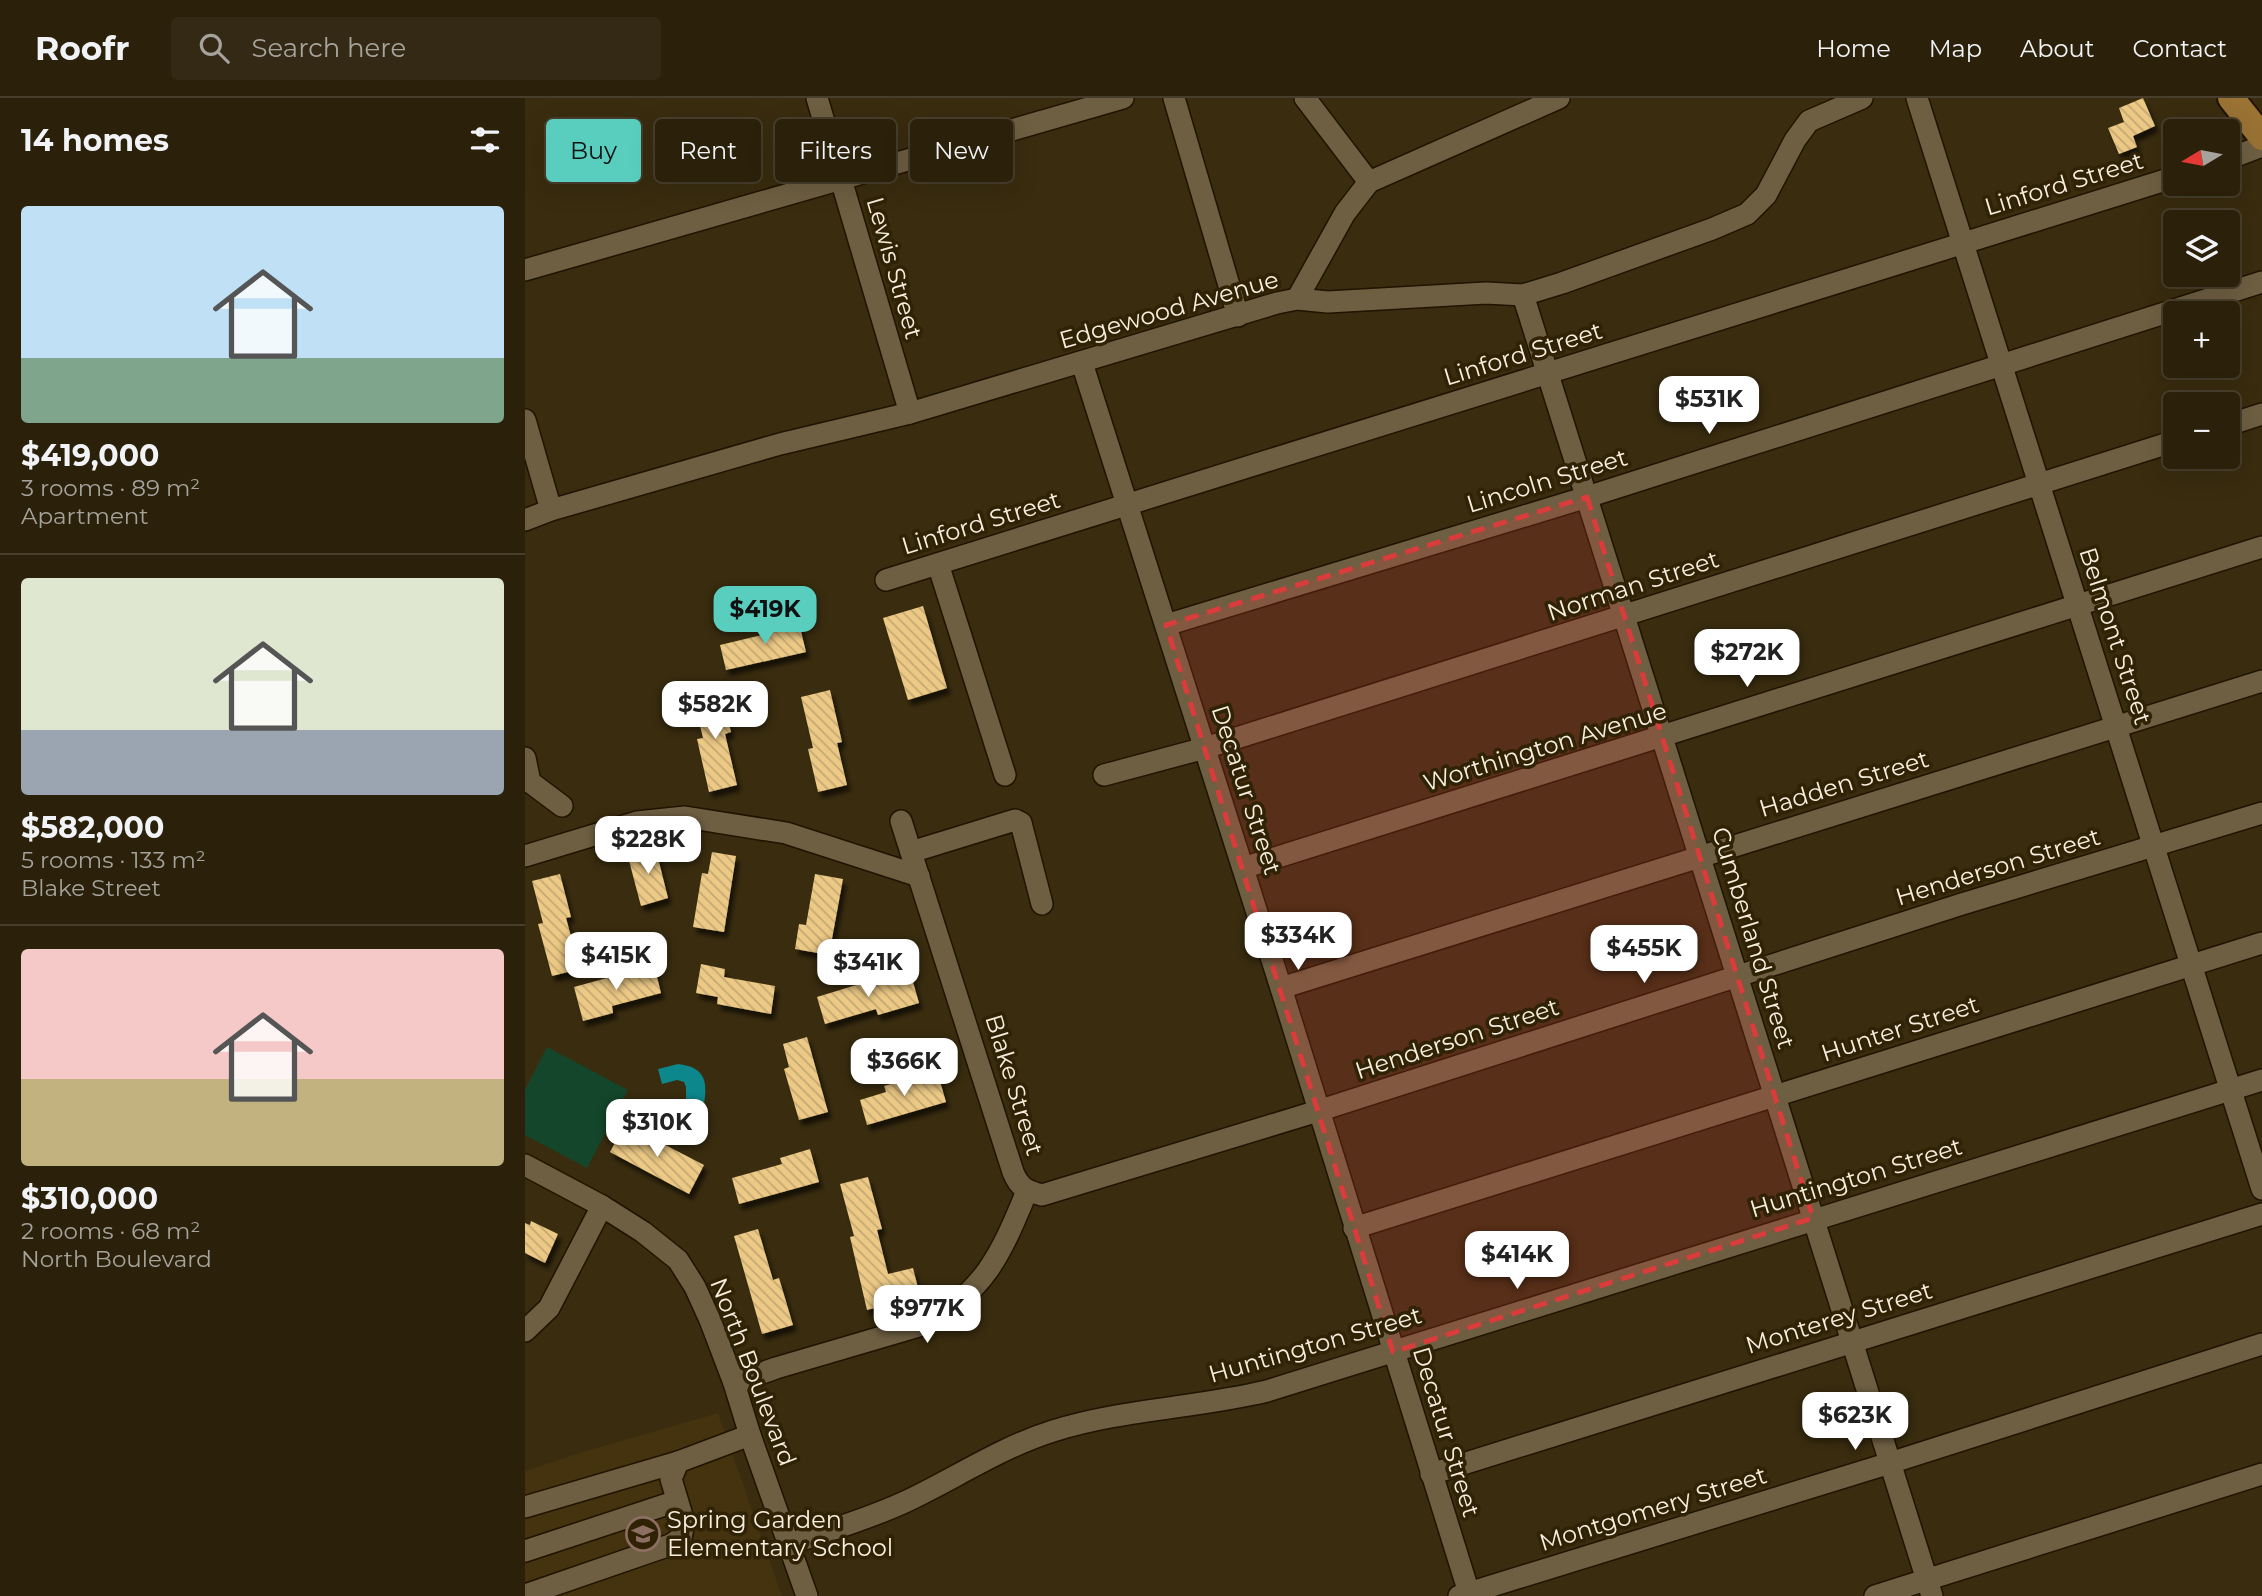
<!DOCTYPE html>
<html lang="en">
<head>
<meta charset="utf-8">
<style>
  body { margin:0; font-family:Montserrat,sans-serif; background:#332914; color:#f1f3f6; height:100vh; display:flex; flex-direction:column; font-size:26px; white-space:nowrap }
  * { box-sizing:border-box; margin:0 }
  p { font-size:23px; color:#a6a39d }
  .icon { flex:none; width:38px; height:38px; fill:none; stroke:currentColor; stroke-width:2; stroke-linecap:round; stroke-linejoin:round }
  .map { position:relative; flex:1; overflow:hidden }
  .panel { display:flex; flex-direction:column; background:#2b210b; width:525px }
  .panel>* { flex:none }
  .banner { position:absolute; left:21px; top:21px; width:665px; height:63px; display:flex; gap:14px }
  .needle { width:46px; rotate:260deg }
  .buttons { position:absolute; left:1638px; top:21px; display:grid; gap:14px }
  .buttons a { display:grid; place-items:center; width:77px; height:77px; border-radius:7px; background:#2b210b; box-shadow:0 7px 28px #0002,0 0 0 2px #473e2c; font-size:35px }
  .price { position:absolute; translate:-50% -60px; padding:0 16px; border-radius:14px; background:#fff; color:#222; font-size:23px; line-height:46px; filter:drop-shadow(0 2px 4px #0008) }
  .price::after { content:''; position:absolute; left:50%; top:42px; width:21px; height:16px; margin-left:-10px; background:inherit; clip-path:polygon(0 0,100% 0,50% 100%) }
  .price.on { background:#59cebe; color:#111 }
  ul { padding:0; list-style:none }
  li { display:grid; align-content:center; gap:14px; height:371px; padding:0 21px }
  li+li { border-top:2px solid #473e2c }
  li span { display:grid; place-items:center; height:217px; border-radius:7px; color:#555 }
  li>.icon { margin-inline-start:auto }
  span .icon { width:126px; height:126px; fill:#fffc; stroke-width:1 }
  li b { font-size:30px }
  h2 { display:flex; justify-content:space-between; align-items:center; height:84px; padding:0 21px; font-size:30px }
  .chip { padding:0 24px; border-radius:7px; background:#2b210b; box-shadow:0 7px 28px #0002,0 0 0 2px #473e2c; font-size:24px; line-height:63px }
  .chip.on { background:#59cebe; color:#111 }
  header { display:flex; align-items:center; gap:42px; box-sizing:border-box; height:98px; padding:0 35px; background:#2b210b; border-bottom:2px solid #473e2c }
  header strong { font-size:33px }
  nav { display:flex; gap:38px; margin-inline-start:auto; font-size:24px }
  .search { width:490px; height:63px; background:#332914; display:flex; align-items:center; gap:18px; box-sizing:border-box; padding:0 24px; border-radius:7px; color:#a6a39d; font-size:26px }
  main { display:flex; flex:1; min-height:0 }
  .map>svg:first-child { display:block }
</style>
</head>
<body>
<header>
<strong>Roofr</strong>
<div class="search"><svg class="icon" aria-label="search" viewBox="0 0 24 24"><circle cx="10" cy="10" r="6"/><path d="M15 15l6 6"/></svg>Search here</div>
<nav><a>Home</a><a>Map</a><a>About</a><a>Contact</a></nav>
</header>
<main>
<section class="panel">
<h2>14 homes<svg class="icon" aria-label="filters" viewBox="0 0 24 24"><path d="M4 7h16M4 17h16"/><circle cx="9" cy="7" r="2"/><circle cx="15" cy="17" r="2"/></svg></h2>
<ul>
<li><span style="background:linear-gradient(#bfe0f5 70%,#7fa58c 0)"><svg class="icon" aria-label="home" viewBox="0 0 24 24"><path d="M3 11l9-7 9 7M6 9v11h12V9"/></svg></span><div><b>$419,000</b><p>3 rooms · 89 m²</p><p>Apartment</p></div></li>
<li><span style="background:linear-gradient(#dfe7d0 70%,#9aa5b1 0)"><svg class="icon" aria-label="home" viewBox="0 0 24 24"><path d="M3 11l9-7 9 7M6 9v11h12V9"/></svg></span><div><b>$582,000</b><p>5 rooms · 133 m²</p><p>Blake Street</p></div></li>
<li><span style="background:linear-gradient(#f6c9c9 60%,#c2b280 0)"><svg class="icon" aria-label="home" viewBox="0 0 24 24"><path d="M3 11l9-7 9 7M6 9v11h12V9"/></svg></span><div><b>$310,000</b><p>2 rooms · 68 m²</p><p>North Boulevard</p></div></li>
</ul>
</section>
<div class="map">
<svg width="1737" height="1498" viewBox="0 0 1737 1498">
  <defs>
    <pattern id="building-back-hatch" width="6" height="6" patternUnits="userSpaceOnUse" patternTransform="scale(1.75)"><rect width="6" height="6" fill="#ecc985"/><path d="M-1 5l2 2M0 0l6 6M5-1l2 2" fill="none" stroke="#c4a874"/></pattern>
    <filter id="shadow"><feDropShadow dx="3.5" dy="6" stdDeviation="2" flood-color="#0009"/></filter>
  </defs>
  <rect width="100%" height="100%" fill="#392c0f"/>
  <polygon fill="#44330e" points="193,1315 257,1498 0,1498 0,1373 61,1353"/>
  <polygon fill="#14462b" points="22,949 103,992 62,1070 0,1037 0,992"/>
  <path fill="#0c878b" d="M153,966C180,969 183,983 179,1007L169,1013L161,1009V989L159,984L152,982L137,986L133,971Z"/>
  <g fill="url(#building-back-hatch)" filter="url(#shadow)">
    <polygon points="1618,0 1630,28 1608,38 1612,49 1594,56 1583,30 1599,24 1594,10"/>
    <polygon points="398,508 422,590 383,602 358,520"/>
    <polygon points="273,521 281,554 201,572 195,547 245,535 244,528"/>
    <polygon points="196,592 206,634 200,636 212,687 184,694 172,641 178,640 168,598"/>
    <polygon points="305,592 317,644 312,645 322,687 293,694 283,651 288,650 276,599"/>
    <polygon points="130,748 143,800 116,808 102,755"/>
    <polygon points="187,754 211,758 199,834 168,829 177,775 183,776"/>
    <polygon points="35,776 46,819 41,820 55,871 27,878 13,826 18,825 7,783"/>
    <polygon points="290,776 318,781 304,857 270,851 274,826 281,827"/>
    <polygon points="176,866 200,871 199,879 250,888 246,916 192,906 193,899 171,895"/>
    <polygon points="129,867 136,895 87,908 88,915 58,923 49,889"/>
    <polygon points="386,877 394,905 353,917 351,911 300,926 292,899 341,884 343,890"/>
    <polygon points="282,939 303,1014 274,1022 259,971 264,969 258,946"/>
    <polygon points="412,973 421,1004 342,1027 335,1002 361,994 359,988"/>
    <polygon points="100,1026 179,1067 164,1096 85,1054"/>
    <polygon points="285,1051 294,1084 214,1106 207,1080 257,1066 255,1060"/>
    <polygon points="343,1079 357,1131 352,1132 363,1176 388,1170 395,1198 342,1212 325,1139 329,1138 315,1086"/>
    <polygon points="6,1123 33,1136 20,1165 0,1155 0,1125 5,1127"/>
    <polygon points="233,1131 248,1182 254,1180 268,1227 237,1236 209,1138"/>
  </g>
  <g fill="none" stroke-linecap="round" stroke-linejoin="round">
    <g stroke="#201400" stroke-width="24">
      <g id="minor">
        <polyline points="292,0 385,315"/>
        <polyline points="649,0 713,218"/>
        <polyline points="780,0 844,84"/>
        <polyline points="1392,0 1737,1091"/>
        <polyline points="1703,61 1737,48"/>
        <polyline points="0,172 598,0"/>
        <polyline points="998,197 1407,1498"/>
        <polyline points="772,201 820,115 844,84 1034,0"/>
        <polyline points="557,265 756,890 945,1498"/>
        <polyline points="0,322 26,412"/>
        <polyline points="1703,327 1737,316"/>
        <polyline points="0,422 26,412 255,346 385,315 752,205 772,201 803,204 961,195 998,197 1037,185 1187,131 1222,116 1241,97 1270,42 1284,23 1337,0"/>
        <polyline points="413,466 480,677"/>
        <polyline points="361,482 1650,79"/>
        <polyline points="641,527 1062,399 1737,184"/>
        <polyline points="0,660 5,684 37,708"/>
        <polyline points="579,677 680,650 1650,343"/>
        <path d="M376,723L488,1074C494,1089 501,1093 517,1097L793,1013L1437,806L1737,715"/>
        <polyline points="386,754 490,722 496,725 517,806"/>
        <polyline points="0,758 112,724 160,719 261,735 394,778"/>
        <polyline points="718,770 1737,449"/>
        <polyline points="756,890 1737,583"/>
        <polyline points="0,1067 77,1108 118,1134 153,1162 170,1189 185,1222 209,1285 225,1337 282,1498"/>
        <polyline points="829,1130 1737,845"/>
        <polyline points="0,1233 24,1210 77,1108"/>
        <path d="M209,1285L251,1270L394,1228C459,1197 476,1156 502,1093"/>
        <polyline points="906,1376 1737,1116"/>
        <polyline points="0,1409 153,1364 225,1337"/>
        <path d="M265,1446C304,1432 347,1420 384,1402C432,1379 477,1349 528,1333C598,1311 672,1310 742,1293L1737,982"/>
        <polyline points="0,1453 152,1403"/>
        <polyline points="0,1497 145,1447 156,1440 159,1424 146,1381 153,1364"/>
        <polyline points="934,1498 1365,1365 1737,1246"/>
        <polyline points="1350,1498 1737,1376"/>
      </g>
    </g>
    <g stroke="#201400" stroke-width="30">
      <polyline id="major" points="1706,0 1737,39"/>
    </g>
    <use href="#minor" stroke="#6e5f42" stroke-width="21"/>
    <use href="#major" stroke="#997234" stroke-width="26"/>
  </g>
  <path fill="#d93c3a" fill-opacity="0.2" stroke="#d93c3a" stroke-width="5" stroke-dasharray="14 9" stroke-linejoin="round" d="M1062,399L1288,1120L868,1254L641,527Z"/>
  <defs>
    <g id="school-ring" transform="scale(1.75)"><circle r="9.5" fill="#2f2205" stroke="#8d6e63" stroke-width="1.5"/><path d="M0-5L7-2L0 1L-7-2ZM-4 1L0 2.5L4 1V4Q0 6-4 4Z" fill="#8d6e63"/></g>
  </defs>
  <g fill-rule="evenodd">
    <use href="#school-ring" x="118" y="1436"/>
  </g>
  <g text-anchor="middle" stroke-width="7" stroke-linejoin="round" paint-order="stroke">
    <g font-size="24" fill="#f7eede" stroke="#2f2205">
      <text transform="translate(1539 86) rotate(-17)" y="8">Linford Street</text>
      <text transform="translate(369 170) rotate(74)" y="8">Lewis Street</text>
      <text transform="translate(644 212) rotate(-16)" y="8">Edgewood Avenue</text>
      <text transform="translate(998 256) rotate(-17)" y="8">Linford Street</text>
      <text transform="translate(1022 383) rotate(-17)" y="8">Lincoln Street</text>
      <text transform="translate(456 425) rotate(-17)" y="8">Linford Street</text>
      <text transform="translate(1108 488) rotate(-18)" y="8">Norman Street</text>
      <text transform="translate(1590 538) rotate(72)" y="8">Belmont Street</text>
      <text transform="translate(1020 649) rotate(-17)" y="8">Worthington Avenue</text>
      <text transform="translate(1319 686) rotate(-17)" y="8">Hadden Street</text>
      <text transform="translate(721 692) rotate(72)" y="8">Decatur Street</text>
      <text transform="translate(1473 769) rotate(-17)" y="8">Henderson Street</text>
      <text transform="translate(1228 840) rotate(73)" y="8">Cumberland Street</text>
      <text transform="translate(1375 931) rotate(-18)" y="8">Hunter Street</text>
      <text transform="translate(932 941) rotate(-18)" y="8">Henderson Street</text>
      <text transform="translate(489 987) rotate(73)" y="8">Blake Street</text>
      <text transform="translate(1331 1080) rotate(-17)" y="8">Huntington Street</text>
      <text transform="translate(1314 1220) rotate(-17)" y="8">Monterey Street</text>
      <text transform="translate(790 1247) rotate(-16)" y="8">Huntington Street</text>
      <text transform="translate(228 1274) rotate(69)" y="8">North Boulevard</text>
      <text transform="translate(921 1334) rotate(73)" y="8">Decatur Street</text>
      <text transform="translate(1128 1411) rotate(-17)" y="8">Montgomery Street</text>
    </g>
    <g font-size="24" fill="#f7eede" stroke="#2f2205" text-anchor="start">
      <text x="142" y="1430">Spring Garden<tspan x="142" dy="28">Elementary School</tspan></text>
    </g>
  </g>
</svg>
<div class="buttons">
<a><svg class="needle" viewBox="-14 -14 28 28"><path d="M0-13l5 13h-10z" fill="#e53935"/><path d="M0 13l5-13h-10z" fill="#a6a39d"/></svg></a>
<a><svg class="icon" aria-label="layers" viewBox="0 0 24 24"><path d="M12 4l9 5-9 5-9-5zM3 14l9 5 9-5"/></svg></a>
<a>+</a>
<a>−</a>
</div>
<b class="price" style="left:1184px;top:338px">$531K</b>
<b class="price on" style="left:240px;top:548px">$419K</b>
<b class="price" style="left:1222px;top:591px">$272K</b>
<b class="price" style="left:190px;top:643px">$582K</b>
<b class="price" style="left:123px;top:778px">$228K</b>
<b class="price" style="left:773px;top:874px">$334K</b>
<b class="price" style="left:1119px;top:887px">$455K</b>
<b class="price" style="left:91px;top:894px">$415K</b>
<b class="price" style="left:343px;top:901px">$341K</b>
<b class="price" style="left:379px;top:1000px">$366K</b>
<b class="price" style="left:132px;top:1061px">$310K</b>
<b class="price" style="left:992px;top:1193px">$414K</b>
<b class="price" style="left:402px;top:1247px">$977K</b>
<b class="price" style="left:1330px;top:1354px">$623K</b>
<div class="banner">
<a class="chip on">Buy</a>
<a class="chip">Rent</a>
<a class="chip">Filters</a>
<a class="chip">New</a>
</div>
</div>
</main>
</body>
</html>
